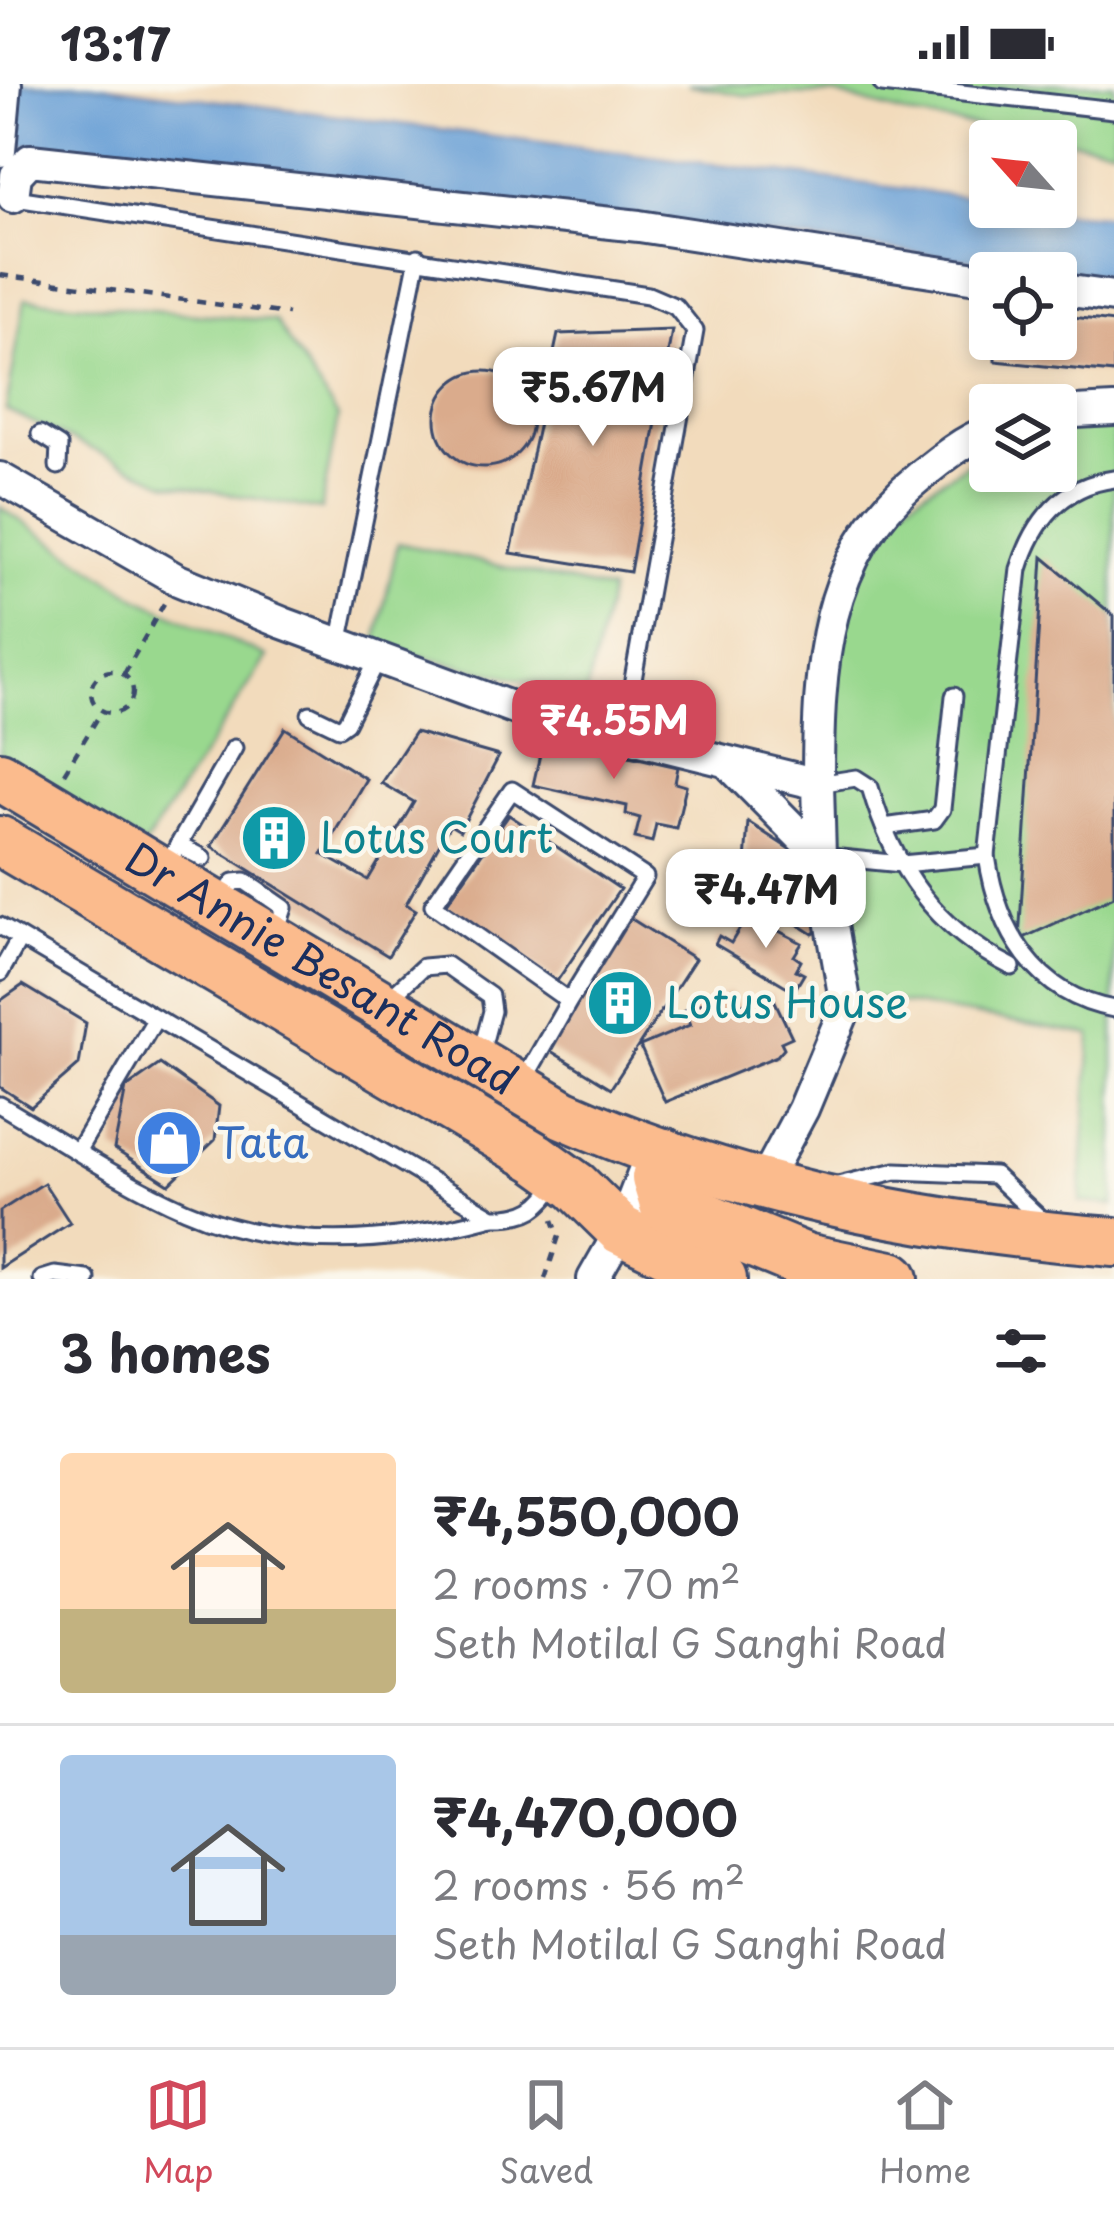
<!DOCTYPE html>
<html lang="en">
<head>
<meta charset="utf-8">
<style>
  body { margin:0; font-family:"Playpen Sans",sans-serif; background:#f2f2f3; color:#2b2b33; height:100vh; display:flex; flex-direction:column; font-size:45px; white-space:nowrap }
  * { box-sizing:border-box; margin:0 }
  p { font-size:39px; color:#7c7c81 }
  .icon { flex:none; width:66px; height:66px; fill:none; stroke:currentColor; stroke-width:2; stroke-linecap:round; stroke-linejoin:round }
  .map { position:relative; height:1195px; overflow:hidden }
  .side { display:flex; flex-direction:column; background:#fff; flex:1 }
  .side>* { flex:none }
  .needle { width:78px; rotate:297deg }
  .tools { position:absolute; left:969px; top:36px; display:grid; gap:24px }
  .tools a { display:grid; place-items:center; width:108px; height:108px; border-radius:12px; background:#fff; box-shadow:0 6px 18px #0003; font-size:60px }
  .price { position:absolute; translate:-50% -102px; padding:0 27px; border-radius:24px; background:#fff; color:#222; font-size:39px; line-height:78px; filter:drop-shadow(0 3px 6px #0008) }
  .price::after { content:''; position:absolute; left:50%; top:72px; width:36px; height:27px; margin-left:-18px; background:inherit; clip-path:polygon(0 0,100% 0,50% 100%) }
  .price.current { background:#d1495b; color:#fff }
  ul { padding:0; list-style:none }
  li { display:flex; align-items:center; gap:36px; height:300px; padding:0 60px }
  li+li { border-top:3px solid #e1e1e2 }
  li span { display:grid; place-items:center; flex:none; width:336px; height:240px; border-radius:12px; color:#555 }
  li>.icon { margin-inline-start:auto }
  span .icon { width:144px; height:144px; fill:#fffc; stroke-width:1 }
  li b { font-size:51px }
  h2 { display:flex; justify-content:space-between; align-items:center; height:144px; padding:0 60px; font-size:51px }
  .status { display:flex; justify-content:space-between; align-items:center; height:84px; padding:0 60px; background:#fff; direction:ltr }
  .status svg { height:33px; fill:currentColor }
  .dock { display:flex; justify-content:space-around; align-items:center; height:168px; border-top:3px solid #e1e1e2; background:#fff; font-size:33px; color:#7c7c81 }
  .dock a { display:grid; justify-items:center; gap:6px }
  .dock .current { color:#d1495b }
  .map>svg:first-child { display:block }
</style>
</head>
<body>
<div class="status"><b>13:17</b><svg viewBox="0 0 49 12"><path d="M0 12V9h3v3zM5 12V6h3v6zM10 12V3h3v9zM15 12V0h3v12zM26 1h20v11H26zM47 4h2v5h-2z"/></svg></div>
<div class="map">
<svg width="1114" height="1195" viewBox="0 0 1114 1195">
  <rect width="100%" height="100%" fill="#fbf7ec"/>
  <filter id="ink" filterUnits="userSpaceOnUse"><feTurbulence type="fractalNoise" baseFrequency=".00833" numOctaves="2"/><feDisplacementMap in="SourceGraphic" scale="24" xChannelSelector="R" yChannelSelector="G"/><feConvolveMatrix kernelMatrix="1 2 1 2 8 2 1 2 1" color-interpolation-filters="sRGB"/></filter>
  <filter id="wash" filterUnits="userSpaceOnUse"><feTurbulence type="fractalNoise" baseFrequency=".004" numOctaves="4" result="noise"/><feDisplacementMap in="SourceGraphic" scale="48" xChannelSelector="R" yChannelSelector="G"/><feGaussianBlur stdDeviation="2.7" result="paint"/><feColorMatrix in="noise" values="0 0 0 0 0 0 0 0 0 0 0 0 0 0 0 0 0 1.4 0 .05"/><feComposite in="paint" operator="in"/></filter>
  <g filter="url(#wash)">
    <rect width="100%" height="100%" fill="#f2dbbc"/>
    <g fill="#99d88e" stroke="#5a8476" stroke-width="3">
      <polygon points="687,0 1114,0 1114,63 916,33 834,10 744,11"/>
      <polygon points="25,215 275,237 338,333 321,426 166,399 6,326"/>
      <polygon points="1066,340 1114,343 1114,1121 1080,1118 1091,951 843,909 847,781 820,635 824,535 873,440 990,365 990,387 1056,387 1056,344"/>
      <polygon points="0,423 138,514 267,573 144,762 0,675"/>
      <polygon points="398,459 610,507 586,610 375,562"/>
    </g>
    <polygon fill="#679fd6" stroke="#41679a" stroke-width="3" points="0,0 90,0 990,116 990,123 1114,132 1114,193 0,59"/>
    <g id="blocks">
      <g fill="#daab8c">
        <polygon points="1056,231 1114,238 1114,289 995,277 995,255 1056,255"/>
        <polygon points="672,246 630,488 511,469 558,250"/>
        <circle cx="484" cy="335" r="48"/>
        <polygon points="1043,473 1114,532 1114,812 1019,856"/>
        <polygon points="285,644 366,695 322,770 368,796 414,718 381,699 415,648 499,672 460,747 450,741 406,820 416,826 388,872 211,762"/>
        <polygon points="544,653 678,683 675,699 686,702 676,744 656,740 652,758 635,754 640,734 626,730 627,722 533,701"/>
        <polygon points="509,731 620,805 557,897 445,822"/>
        <polygon points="748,738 791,766 809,793 820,846 813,850 743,805"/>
        <polygon points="748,831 802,859 794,872 801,877 796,886 804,890 794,907 715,860 719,852 731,859"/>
        <polygon points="630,834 695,875 611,1004 546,964"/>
        <polygon points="23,901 86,939 79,981 31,1023 0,1003 0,917"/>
        <polygon points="730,908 736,923 771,909 792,953 781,958 784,964 777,972 665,1018 640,962 690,941 684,926"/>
        <polygon points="160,980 219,1022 215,1056 169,1100 114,1065 126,1004"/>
        <polygon points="44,1099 70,1139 0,1184 0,1127"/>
      </g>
    </g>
  </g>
  <g filter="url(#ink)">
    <use href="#blocks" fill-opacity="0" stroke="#3b496c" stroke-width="3"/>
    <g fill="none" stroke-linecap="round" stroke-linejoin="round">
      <g stroke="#3b496c" stroke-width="21">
        <g id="lane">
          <polyline points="882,0 1114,26"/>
          <polyline points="9,113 648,211 676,223 695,247 623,652"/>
          <polyline points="40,350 59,362 58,382"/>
          <path d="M1114,395C1061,402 1034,437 1019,485L987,772C998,846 1035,911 1114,925"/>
          <polyline points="339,560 418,173"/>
          <polyline points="310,630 339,644 346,639 378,575"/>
          <path d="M818,700L856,694L870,703C893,784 936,845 1012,883"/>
          <polyline points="884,743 934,736 942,725 954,612"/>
          <polyline points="178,761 203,774"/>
          <polyline points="820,772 902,780 987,772"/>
          <polyline points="164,786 234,664"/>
          <polyline points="220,819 234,798 245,797 284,824 275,851"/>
          <path d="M0,842L493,1133C528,1134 542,1124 559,1095"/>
          <polyline points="0,889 20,854"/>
          <polyline points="385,918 423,883 446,881 490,912 492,927 480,972"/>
          <polyline points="521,1001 569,917 433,821 512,706 645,793 569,917"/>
          <path d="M0,1021C60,1056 121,1098 185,1126C283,1169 393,1160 493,1133"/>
          <polyline points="78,1066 156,934"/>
          <polyline points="838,1101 896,1087 994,1091 1046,1140"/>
          <polyline points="42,1195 55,1191 87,1195"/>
        </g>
      </g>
      <g stroke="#3b496c" stroke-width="36">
        <g id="street">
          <polyline points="0,67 6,0"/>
          <polyline points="13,113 16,91 30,76 639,142 990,196"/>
          <polyline points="1056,205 1114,213"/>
          <polyline points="1056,329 1114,326"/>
          <polyline points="0,394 178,496 283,539 519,626 818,700 820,772 846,922 803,1025 764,1098"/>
          <polyline points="732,683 820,772"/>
          <path d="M818,700C818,585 823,469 919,393C941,375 964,356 990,347"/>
          <polyline points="593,1195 621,1146 649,1074"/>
        </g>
      </g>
      <g stroke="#3b496c" stroke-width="54">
        <g id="primary">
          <path id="s1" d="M0,692L563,1030C736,1106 926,1144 1114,1158"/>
          <polyline points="0,757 537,1074 576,1102 621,1146 722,1195"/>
        </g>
      </g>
      <g stroke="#3b496c" stroke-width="60">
        <polyline id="highway" points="665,1072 659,1094 667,1120 805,1177 891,1195"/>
      </g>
      <g stroke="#3b496c" stroke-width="4.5" stroke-dasharray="9 9" stroke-linecap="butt">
        <polyline points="0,191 288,230"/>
        <circle cx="112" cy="608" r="21"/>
        <polyline points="124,590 166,516"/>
        <polyline points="64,689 102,627"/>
        <polyline points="545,1195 559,1152 553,1136"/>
      </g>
      <use href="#lane" stroke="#fff" stroke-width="15"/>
      <use href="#street" stroke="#fff" stroke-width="30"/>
      <use href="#primary" stroke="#fbbb8d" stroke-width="48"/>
      <use href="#highway" stroke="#fbbb8d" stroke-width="54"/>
    </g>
  </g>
  <defs>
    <g id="building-disc" transform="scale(3.45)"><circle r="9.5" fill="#0f9aa8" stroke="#fbf7ec"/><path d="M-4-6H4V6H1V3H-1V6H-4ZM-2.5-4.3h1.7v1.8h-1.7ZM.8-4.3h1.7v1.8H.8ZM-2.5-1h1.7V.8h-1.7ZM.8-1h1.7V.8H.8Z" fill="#fff"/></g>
    <g id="shop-disc" transform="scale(3.45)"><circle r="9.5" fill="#3f7fe0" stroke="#fbf7ec"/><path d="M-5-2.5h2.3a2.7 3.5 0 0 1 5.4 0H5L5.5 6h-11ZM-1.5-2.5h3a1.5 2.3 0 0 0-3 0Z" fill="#fff"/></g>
  </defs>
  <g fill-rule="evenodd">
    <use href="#building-disc" x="274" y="754"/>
    <use href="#building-disc" x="620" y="919"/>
    <use href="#shop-disc" x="169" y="1059"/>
  </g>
  <g text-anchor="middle" stroke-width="9" stroke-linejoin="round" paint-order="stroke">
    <g font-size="42" fill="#0d838f" stroke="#fbf7ec" text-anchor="start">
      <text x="320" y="769">Lotus Court</text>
      <text x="666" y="934">Lotus House</text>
    </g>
    <g font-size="42" fill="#1b2f5e" stroke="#fbf7ec">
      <text dy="15" stroke="none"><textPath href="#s1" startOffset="375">Dr Annie Besant Road</textPath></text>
    </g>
    <g font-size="42" fill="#366cbe" stroke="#fbf7ec" text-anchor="start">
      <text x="216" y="1074">Tata</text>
    </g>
  </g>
</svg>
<div class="tools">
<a><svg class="needle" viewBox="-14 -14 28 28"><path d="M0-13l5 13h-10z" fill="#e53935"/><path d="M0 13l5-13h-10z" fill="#7c7c81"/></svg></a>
<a><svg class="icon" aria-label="locate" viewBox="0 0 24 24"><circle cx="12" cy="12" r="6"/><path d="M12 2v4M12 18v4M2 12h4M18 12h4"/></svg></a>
<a><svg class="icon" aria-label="layers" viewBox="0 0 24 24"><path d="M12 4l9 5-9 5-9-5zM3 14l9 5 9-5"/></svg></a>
</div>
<b class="price" style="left:593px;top:365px">₹5.67M</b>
<b class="price current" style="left:614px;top:698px">₹4.55M</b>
<b class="price" style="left:766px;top:867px">₹4.47M</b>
</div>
<section class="side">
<h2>3 homes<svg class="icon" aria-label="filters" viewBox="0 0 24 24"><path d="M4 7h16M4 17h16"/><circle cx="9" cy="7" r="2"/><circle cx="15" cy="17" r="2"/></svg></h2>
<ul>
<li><span style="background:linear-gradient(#ffd9b3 65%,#c2b280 0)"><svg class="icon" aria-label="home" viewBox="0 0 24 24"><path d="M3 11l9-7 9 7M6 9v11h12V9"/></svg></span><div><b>₹4,550,000</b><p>2 rooms · 70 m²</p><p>Seth Motilal G Sanghi Road</p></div></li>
<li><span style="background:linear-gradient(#a9c7e8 75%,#9aa5b1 0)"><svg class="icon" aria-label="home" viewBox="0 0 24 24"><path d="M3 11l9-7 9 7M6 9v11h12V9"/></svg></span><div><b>₹4,470,000</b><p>2 rooms · 56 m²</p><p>Seth Motilal G Sanghi Road</p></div></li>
</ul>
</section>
<nav class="dock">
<a class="current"><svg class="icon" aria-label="map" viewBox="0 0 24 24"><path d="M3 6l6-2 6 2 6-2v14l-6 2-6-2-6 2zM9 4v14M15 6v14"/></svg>Map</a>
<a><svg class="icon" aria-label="saved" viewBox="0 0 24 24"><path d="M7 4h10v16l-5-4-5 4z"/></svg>Saved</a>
<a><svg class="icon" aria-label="home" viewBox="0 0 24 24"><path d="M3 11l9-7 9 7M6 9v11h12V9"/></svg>Home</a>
</nav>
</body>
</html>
